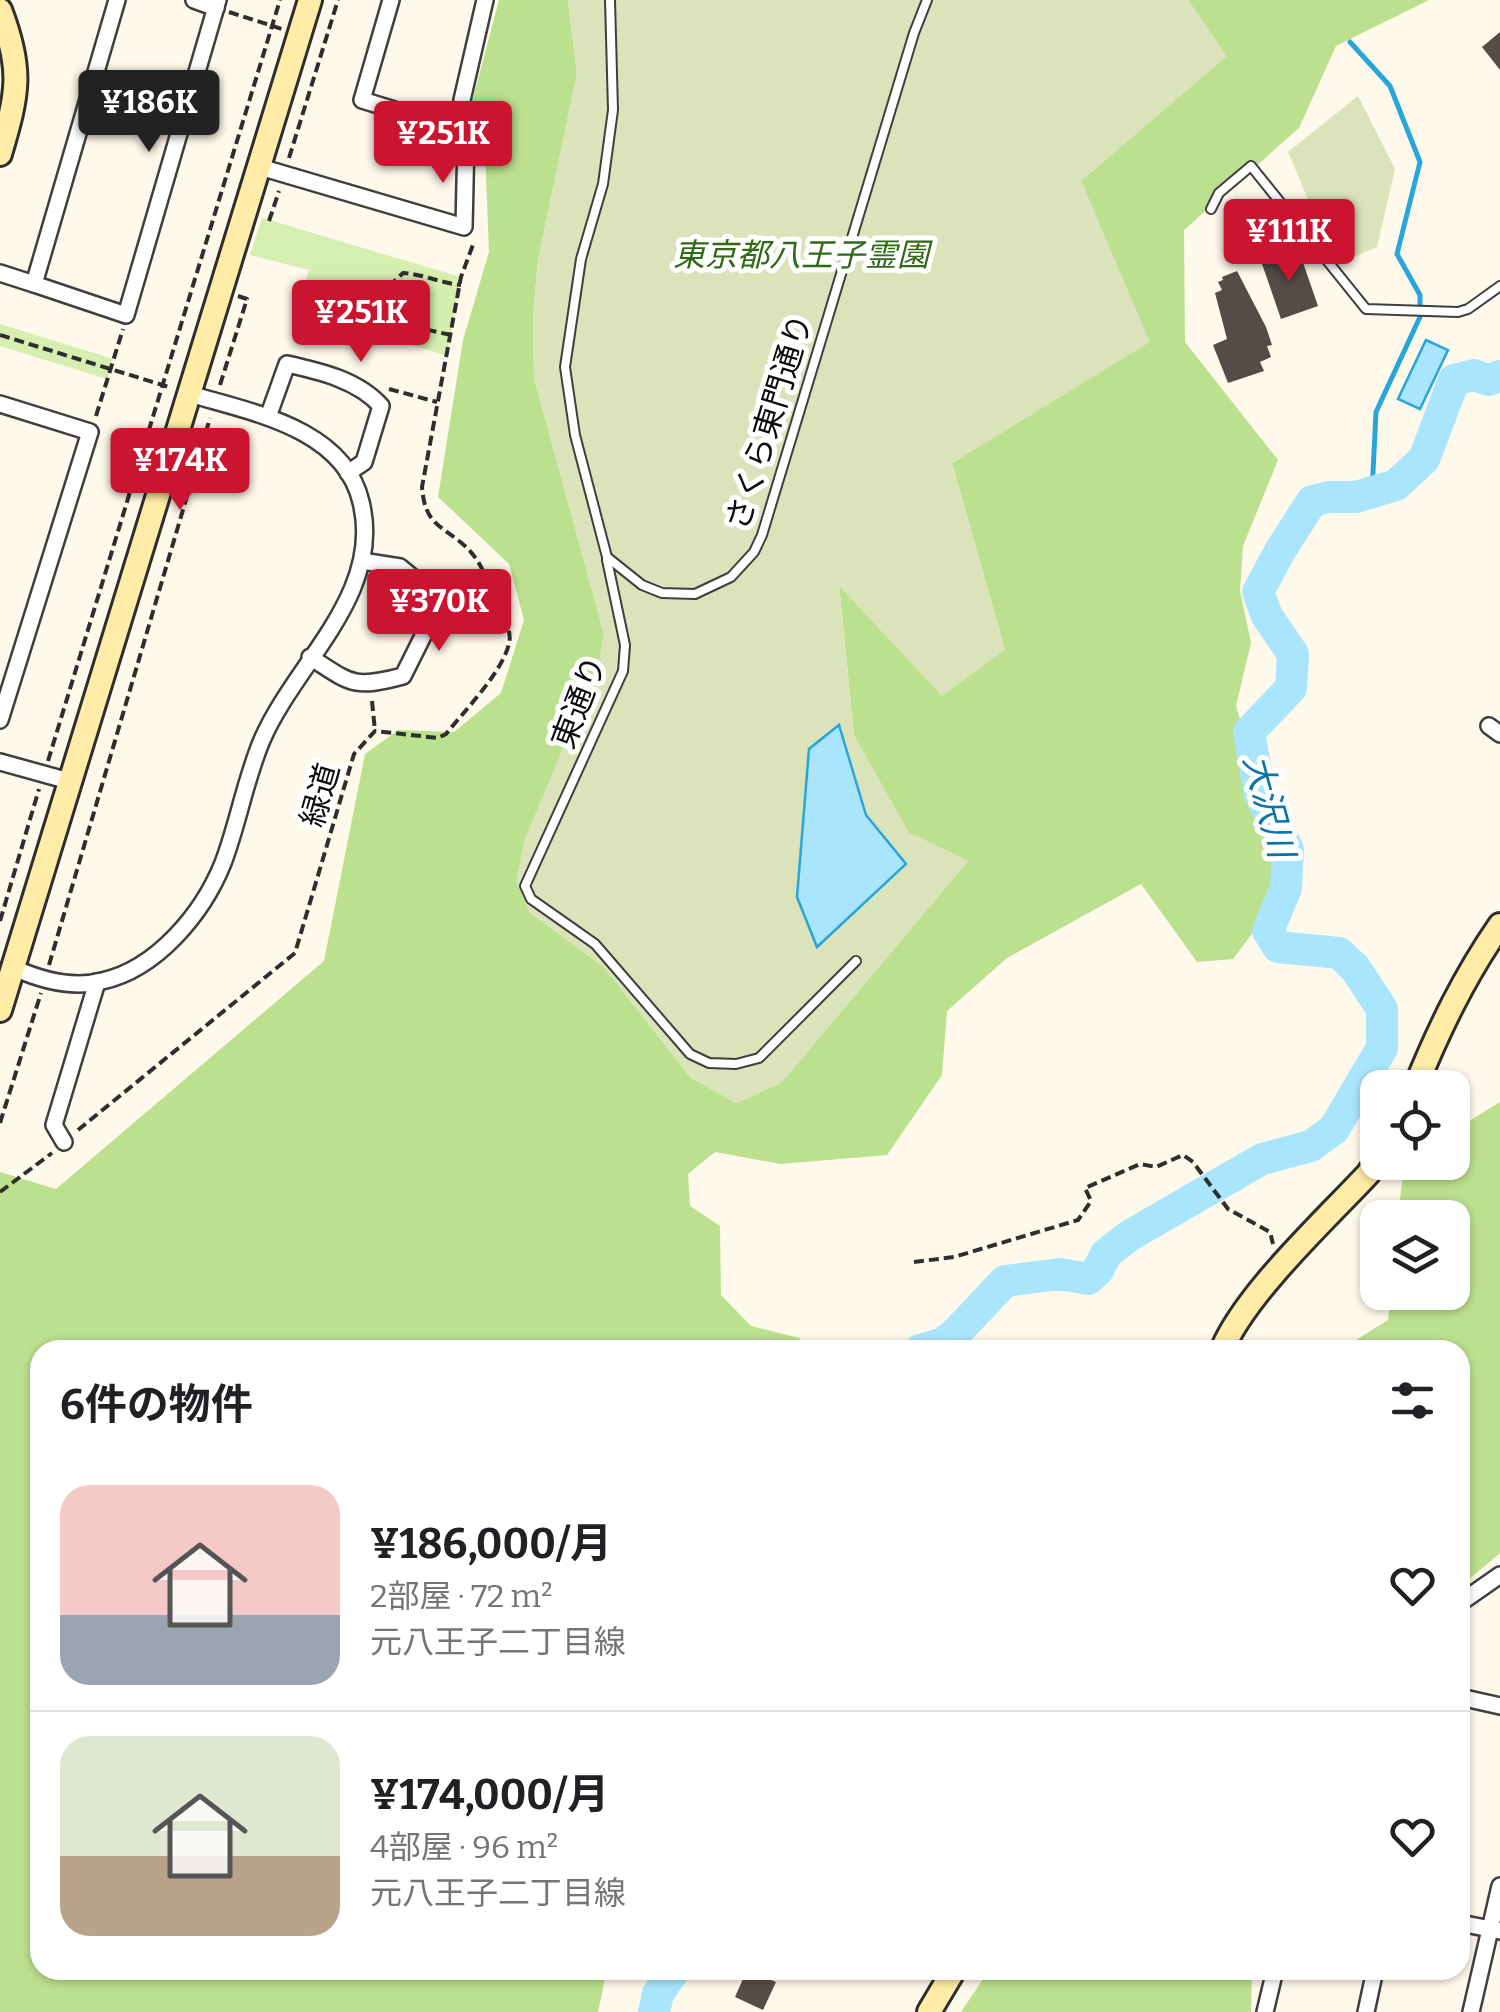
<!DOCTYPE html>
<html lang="ja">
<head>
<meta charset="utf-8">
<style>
  body { margin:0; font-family:Bitter,"Noto Sans JP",serif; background:#f2f2f2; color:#202124; height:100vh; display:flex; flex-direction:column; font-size:38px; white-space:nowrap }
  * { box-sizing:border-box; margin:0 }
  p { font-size:32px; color:#757577 }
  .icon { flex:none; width:55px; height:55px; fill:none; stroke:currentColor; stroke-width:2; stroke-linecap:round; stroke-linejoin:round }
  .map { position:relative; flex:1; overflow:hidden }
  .drawer { position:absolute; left:30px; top:1340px; width:1440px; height:640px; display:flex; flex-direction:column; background:#fff; border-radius:30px; box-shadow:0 2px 8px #0004 }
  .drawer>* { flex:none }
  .controls { position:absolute; left:1360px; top:1070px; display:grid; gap:20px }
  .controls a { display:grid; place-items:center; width:110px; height:110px; border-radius:20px; background:#fff; box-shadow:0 2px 8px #0004; font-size:50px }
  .price { position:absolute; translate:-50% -85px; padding:0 22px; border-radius:10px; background:#cb1530; color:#fff; font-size:32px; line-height:65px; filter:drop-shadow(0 2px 5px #0008) }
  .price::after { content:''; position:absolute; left:50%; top:60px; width:30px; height:22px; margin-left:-15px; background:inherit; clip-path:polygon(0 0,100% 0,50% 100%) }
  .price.on { background:#222; color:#fff }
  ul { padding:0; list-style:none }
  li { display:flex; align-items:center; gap:30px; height:250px; padding:0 30px }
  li+li { border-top:2px solid #e0e0e0 }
  li span { display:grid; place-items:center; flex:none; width:280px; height:200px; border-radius:30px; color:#555 }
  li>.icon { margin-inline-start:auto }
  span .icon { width:120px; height:120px; fill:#fffc; stroke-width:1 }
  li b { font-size:42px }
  h2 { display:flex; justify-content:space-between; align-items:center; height:120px; padding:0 30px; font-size:42px }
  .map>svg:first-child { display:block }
</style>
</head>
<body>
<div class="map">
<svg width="1500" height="2012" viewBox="0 0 1500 2012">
  <rect width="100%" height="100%" fill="#fff9eb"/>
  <g fill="#d6eeb0">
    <polygon points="262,218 461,277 447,356 297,309 309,270 250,255"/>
    <polygon points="0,324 113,359 107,379 0,346"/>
  </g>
  <g fill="#bbe08e">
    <polygon points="499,0 568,0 577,74 538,260 533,317 534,378 604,634 600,662 529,912 604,967 691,1078 737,1103 782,1082 968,861 909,833 854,736 839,584 1005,650 952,463 1149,342 1081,181 1226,56 1188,0 1429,0 1336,46 1299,128 1184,230 1185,342 1278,460 1243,546 1240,591 1251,643 1236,706 1284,864 1260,923 1233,959 1197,962 1141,884 1007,958 947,1011 942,1075 887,1155 781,1164 715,1152 688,1174 690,1206 720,1226 721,1295 751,1326 800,1338 799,1350 40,1350 40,1970 607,1970 598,2012 0,2012 0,1172 56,1189 324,961 365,754 398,730 454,732 501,693 524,620 509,564 438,497 463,340 489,252 484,124 472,102"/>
    <polygon points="1500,1102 1500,1553 1460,1587 1460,1350 1340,1350 1388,1320 1391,1293 1452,1292 1452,1218 1398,1217 1404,1163 1452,1162 1453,1131"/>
    <polygon points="989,1970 1252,1970 1251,2012 961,2012"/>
  </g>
  <g fill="#dae3ba">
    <polygon points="568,0 1188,0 1227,56 1081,181 1150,342 952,463 1005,650 942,696 839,586 854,736 909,833 968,861 782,1082 737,1103 691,1078 604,967 529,912 516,881 524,841 599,662 604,634 534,378 533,317 538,260 577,74"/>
    <polygon points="1358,96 1395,169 1377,247 1346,260 1321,230 1288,152"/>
  </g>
  <g fill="#a9e6fd" stroke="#28a6dc" stroke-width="2.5">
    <polygon points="1426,340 1448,350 1420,409 1398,399"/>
    <polygon points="839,725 866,815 906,864 817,947 797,897 809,749"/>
  </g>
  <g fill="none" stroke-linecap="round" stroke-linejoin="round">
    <polyline stroke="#28a6dc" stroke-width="5" points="1350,42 1390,86 1420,162 1397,254 1420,295 1420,317 1376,412 1372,492"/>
    <g stroke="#a9e6fd" stroke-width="32">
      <polyline points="920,1350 943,1343 955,1334 1005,1281 1060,1274 1088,1279 1098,1270 1106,1254 1129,1236 1262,1159 1311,1146 1334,1129 1382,1048 1382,1009 1355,968 1339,953 1278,947 1268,931 1286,888 1288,849 1260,795 1249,732 1291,688 1293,654 1267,616 1258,592 1280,551 1312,501 1329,497 1356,497 1396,485 1424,459 1454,380 1474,375 1488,380 1500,376"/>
      <polyline points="654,2012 658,1994 674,1970"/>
    </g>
  </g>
  <g fill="#564c47">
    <polygon points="1500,32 1500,70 1482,47"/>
    <polygon points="1284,250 1288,258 1300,254 1318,306 1281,319 1260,258"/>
    <polygon points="1237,271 1266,327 1272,345 1267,346 1271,357 1260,362 1264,371 1228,383 1213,345 1227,339 1215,293 1222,290 1218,282 1223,280 1222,277"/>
    <polygon points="747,1970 776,1982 763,2010 735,1997"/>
  </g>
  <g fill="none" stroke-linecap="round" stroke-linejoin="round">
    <g stroke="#3f3f3f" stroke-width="12">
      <g id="lane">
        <polyline points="610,0 613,110 603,184 581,259 565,367 575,435 607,557 642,585 662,593 695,594 731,577 754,552 762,535 914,33 927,0"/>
        <polyline points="1211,209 1219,193 1251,166 1366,309 1458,312 1468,309 1500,286"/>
        <polyline points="607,560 625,645 623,671 525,886 531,899 595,944 690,1054 709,1063 736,1064 759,1058 856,961"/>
      </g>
    </g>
    <g stroke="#3f3f3f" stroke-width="20">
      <g id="street">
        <polyline points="117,0 34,284 126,315 218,0"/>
        <polyline points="194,0 216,8"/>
        <polyline points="391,0 362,100 463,131"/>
        <polyline points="260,167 464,227 466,139 462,100 485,0"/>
        <polyline points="0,273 34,284"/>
        <polyline points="0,404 90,432 0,720"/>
        <path d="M268,417L287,364C319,371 358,380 381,406L364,462L348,473"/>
        <path d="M310,657C352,684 353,689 403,676L432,618V593L400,567L362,561"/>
        <polyline points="1489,726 1500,734"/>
        <polyline points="0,762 69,781"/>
        <path d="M14,968C41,980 72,989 102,981C157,969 203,913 223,863C238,824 245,780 262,740C295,663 384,594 361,502C344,428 250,412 190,394"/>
        <polyline points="64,1142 54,1125 97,982"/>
        <polyline points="1460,1603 1500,1575"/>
        <polyline points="1460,1697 1500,1706"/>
        <polyline points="1460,1923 1500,1931"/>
        <polyline points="1265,2012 1275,1970"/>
        <polyline points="1366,2012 1375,1970"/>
        <polyline points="1471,2012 1500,1886"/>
      </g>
    </g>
    <g stroke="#2e2e2e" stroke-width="28">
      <g id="secondary">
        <path d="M0,10C23,70 18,93 0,154"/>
        <polyline points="0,1010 310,0"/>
        <path d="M1415,1088C1439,1029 1464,977 1500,925"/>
        <path d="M1222,1350C1245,1294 1325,1220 1368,1174L1378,1159"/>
        <polyline points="929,2012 954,1970"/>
      </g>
    </g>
    <g stroke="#2e2e2e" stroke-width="4" stroke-dasharray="10 5" stroke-linecap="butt">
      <polyline points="229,12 282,29"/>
      <polyline points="289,158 338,0"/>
      <polyline points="269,221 279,191"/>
      <polyline points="0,335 169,387"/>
      <path d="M451,335L387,321L379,308L384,291L403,273C423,274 440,283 461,285"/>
      <polyline points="220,385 247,299 238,296"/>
      <polyline points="389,389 437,402"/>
      <polyline points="96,416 123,329"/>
      <polyline points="372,701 375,731"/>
      <polyline points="48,761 280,0"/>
      <polyline points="0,921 39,789"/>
      <polyline points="49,965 210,418"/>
      <polyline points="0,1123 41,993"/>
      <path d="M78,1130L295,953L354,754L375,731L438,738L446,734C465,710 501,674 509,644C513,629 499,607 493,593C485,575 480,560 465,546C440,524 425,525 422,487L461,277L474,242"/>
      <polyline points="0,1192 52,1153"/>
      <polyline points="914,1262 954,1257 1078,1220 1091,1201 1085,1188 1140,1164 1156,1167 1183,1155 1193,1162 1228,1209 1270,1232 1273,1244"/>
    </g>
    <use href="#lane" stroke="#fff" stroke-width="8"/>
    <use href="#street" stroke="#fff" stroke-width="15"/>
    <use href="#secondary" stroke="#ffeca6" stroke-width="22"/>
  </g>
  <g text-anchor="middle" stroke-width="10" stroke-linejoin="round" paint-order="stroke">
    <g font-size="32" font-style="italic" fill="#306a16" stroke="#fff">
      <text x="801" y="266">東京都八王子霊園</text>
    </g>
    <g font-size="32" fill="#0c0c0c" stroke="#fff">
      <text transform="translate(769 422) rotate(-73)" y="11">さくら東門通り</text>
      <text transform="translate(579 702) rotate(-69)" y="11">東通り</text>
      <text transform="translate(320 795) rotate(-74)" y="11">緑道</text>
    </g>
    <g font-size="35" font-style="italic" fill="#0874ab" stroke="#fff">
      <text transform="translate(1269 806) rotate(75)" y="12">大沢川</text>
    </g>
  </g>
</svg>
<div class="controls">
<a><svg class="icon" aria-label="locate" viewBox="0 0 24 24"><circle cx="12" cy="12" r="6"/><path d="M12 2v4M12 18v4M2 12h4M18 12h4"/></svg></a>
<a><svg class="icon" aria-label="layers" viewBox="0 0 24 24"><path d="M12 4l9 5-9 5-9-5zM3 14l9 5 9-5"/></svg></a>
</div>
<b class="price on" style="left:149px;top:155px">¥186K</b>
<b class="price" style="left:443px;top:186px">¥251K</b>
<b class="price" style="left:1289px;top:284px">¥111K</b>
<b class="price" style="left:361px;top:365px">¥251K</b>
<b class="price" style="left:180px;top:513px">¥174K</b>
<b class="price" style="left:439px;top:654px">¥370K</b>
<section class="drawer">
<h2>6件の物件<svg class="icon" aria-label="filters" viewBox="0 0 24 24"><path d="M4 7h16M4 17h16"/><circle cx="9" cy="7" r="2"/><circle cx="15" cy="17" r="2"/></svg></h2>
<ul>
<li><span style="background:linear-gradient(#f6c9c9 65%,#9aa5b1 0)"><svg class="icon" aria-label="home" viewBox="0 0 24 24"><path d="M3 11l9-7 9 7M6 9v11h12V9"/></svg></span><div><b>¥186,000/月</b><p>2部屋 · 72 m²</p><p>元八王子二丁目線</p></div><svg class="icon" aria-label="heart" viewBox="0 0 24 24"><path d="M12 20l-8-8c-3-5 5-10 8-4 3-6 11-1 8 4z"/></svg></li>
<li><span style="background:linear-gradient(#dfe7d0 60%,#b9a48a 0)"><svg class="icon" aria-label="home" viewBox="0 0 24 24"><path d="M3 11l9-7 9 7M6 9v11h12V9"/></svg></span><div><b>¥174,000/月</b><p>4部屋 · 96 m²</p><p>元八王子二丁目線</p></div><svg class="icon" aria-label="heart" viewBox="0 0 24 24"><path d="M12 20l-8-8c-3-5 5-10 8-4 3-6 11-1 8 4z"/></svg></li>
</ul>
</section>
</div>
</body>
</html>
